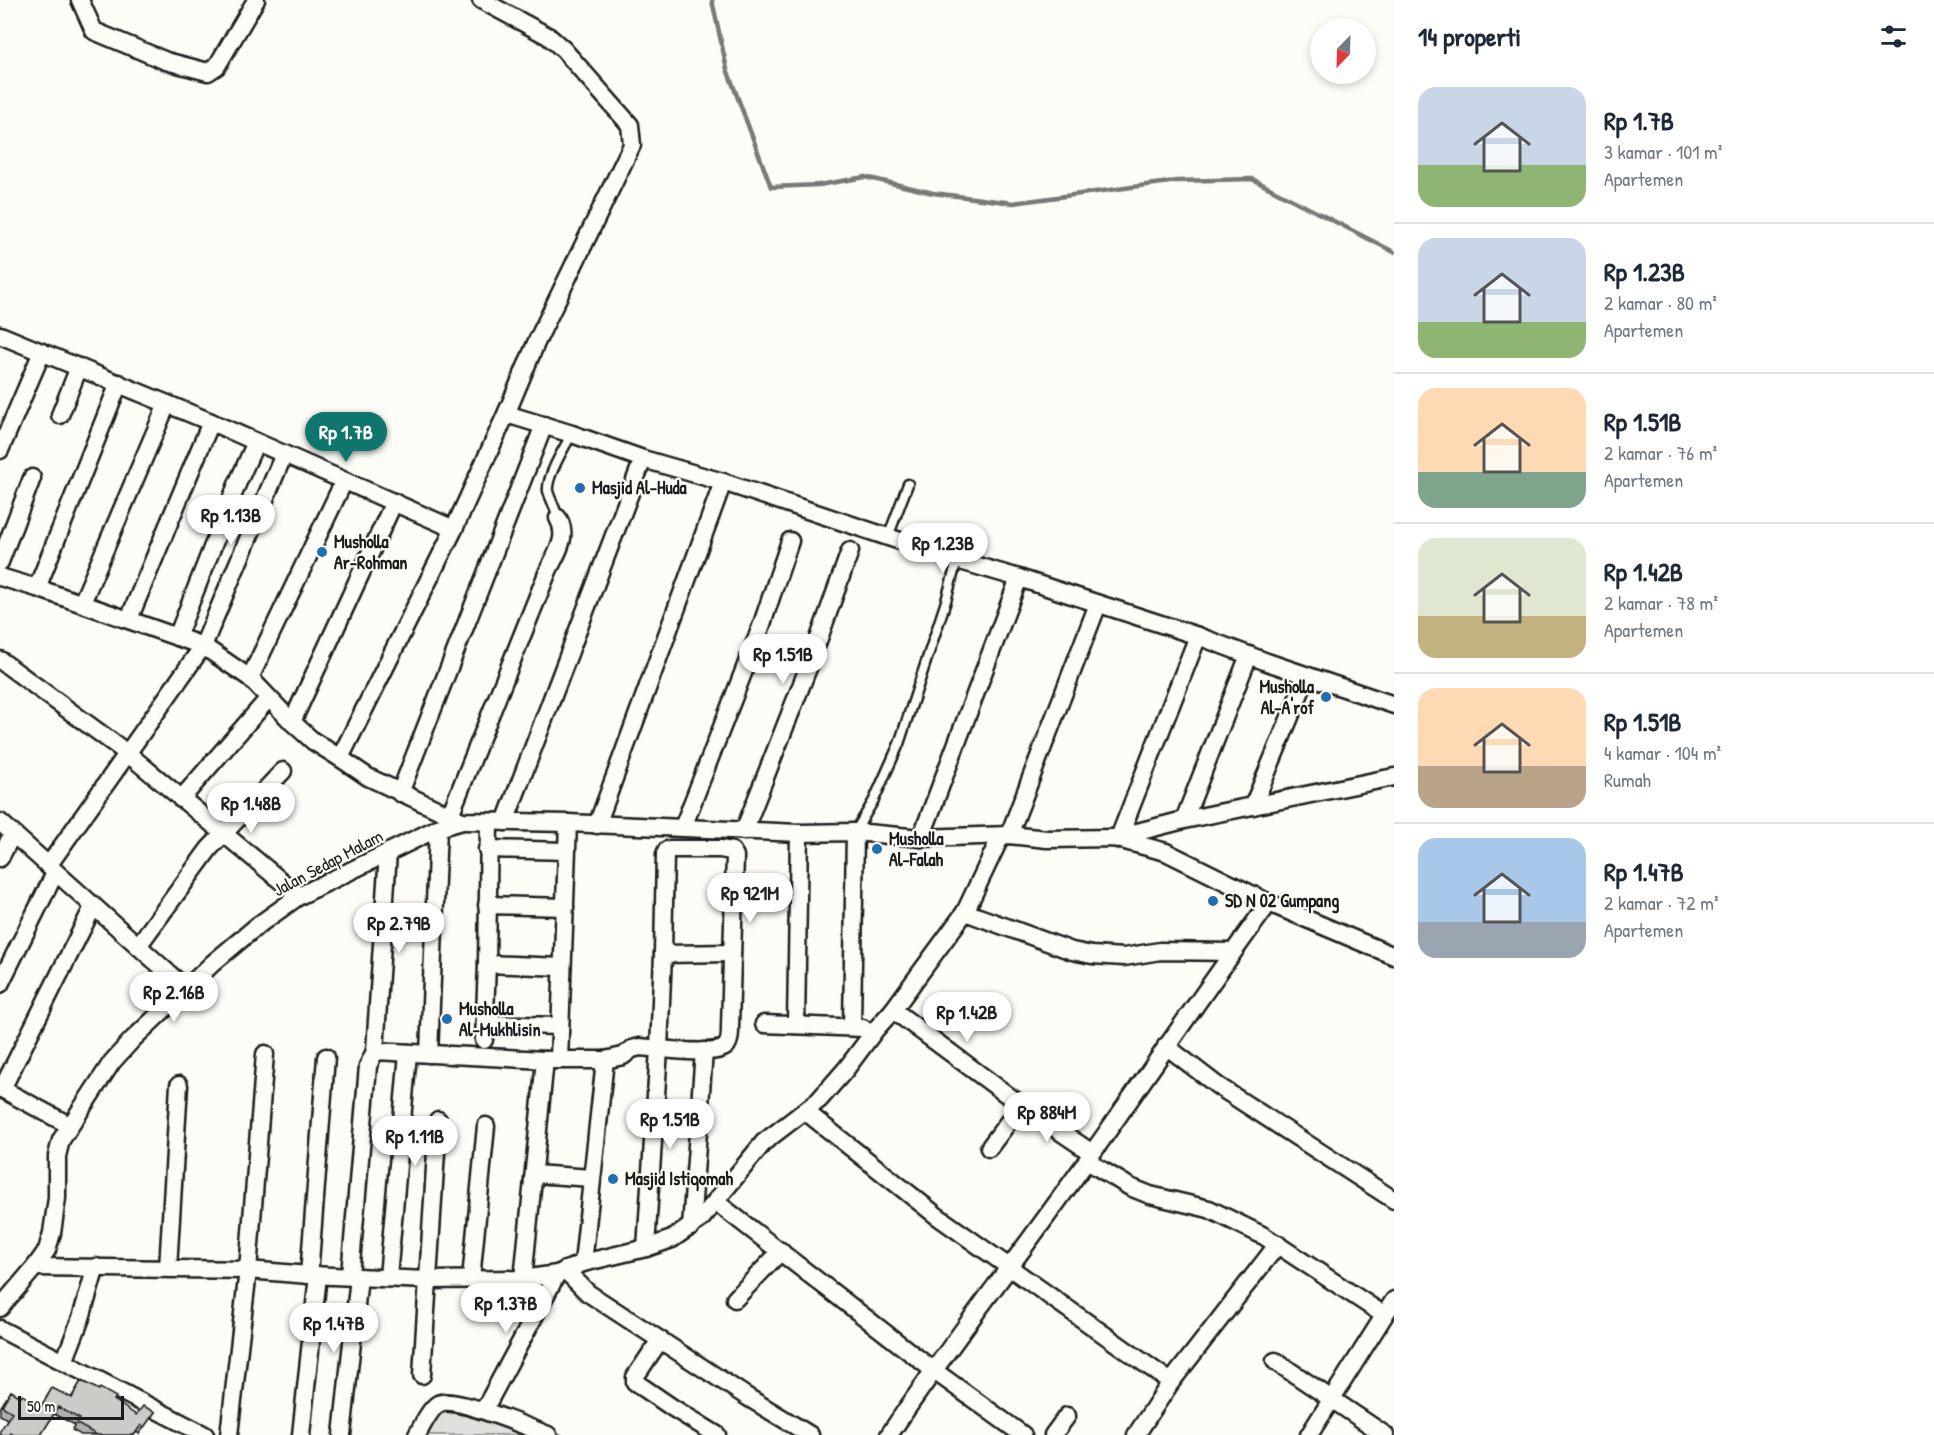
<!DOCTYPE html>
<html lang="id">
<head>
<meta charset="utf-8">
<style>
  body { margin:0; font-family:"Patrick Hand",sans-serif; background:#f6f6f7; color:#1f2937; height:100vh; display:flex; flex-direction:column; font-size:22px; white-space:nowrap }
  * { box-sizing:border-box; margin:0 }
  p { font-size:20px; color:#747a83 }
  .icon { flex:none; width:33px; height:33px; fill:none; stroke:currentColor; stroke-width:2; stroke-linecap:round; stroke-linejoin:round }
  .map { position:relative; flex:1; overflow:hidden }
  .details { display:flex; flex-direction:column; background:#fff; width:540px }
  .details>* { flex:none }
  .needle { width:39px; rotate:203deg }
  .controls { position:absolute; left:1310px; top:18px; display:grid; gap:12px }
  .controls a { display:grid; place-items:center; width:66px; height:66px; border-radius:50%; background:#fff; box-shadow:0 3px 9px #0003; font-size:30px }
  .scale { position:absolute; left:18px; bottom:15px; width:106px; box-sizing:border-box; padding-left:6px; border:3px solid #1c1c1c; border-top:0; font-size:16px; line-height:21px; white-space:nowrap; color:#1c1c1c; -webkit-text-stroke:4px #fdfcf7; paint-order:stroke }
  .price { position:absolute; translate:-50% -51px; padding:0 14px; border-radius:21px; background:#fff; color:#222; font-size:20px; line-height:39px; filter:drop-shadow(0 2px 3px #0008) }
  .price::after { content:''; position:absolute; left:50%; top:36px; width:18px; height:14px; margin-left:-9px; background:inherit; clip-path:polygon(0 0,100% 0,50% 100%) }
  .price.on { background:#0f766e; color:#fff }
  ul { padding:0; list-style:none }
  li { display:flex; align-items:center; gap:18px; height:150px; padding:0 24px }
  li+li { border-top:2px solid #e0e1e3 }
  li span { display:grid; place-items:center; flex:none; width:168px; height:120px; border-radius:18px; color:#555 }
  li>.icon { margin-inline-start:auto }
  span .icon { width:72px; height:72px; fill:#fffc; stroke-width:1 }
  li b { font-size:26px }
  h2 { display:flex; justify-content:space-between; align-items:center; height:72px; padding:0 24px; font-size:26px }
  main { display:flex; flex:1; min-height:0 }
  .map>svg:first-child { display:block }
</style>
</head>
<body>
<main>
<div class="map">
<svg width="1394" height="1435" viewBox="0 0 1394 1435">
  <rect width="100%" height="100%" fill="#fdfcf7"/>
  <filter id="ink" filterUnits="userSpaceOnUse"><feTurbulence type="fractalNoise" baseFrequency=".0167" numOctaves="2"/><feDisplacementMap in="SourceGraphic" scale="12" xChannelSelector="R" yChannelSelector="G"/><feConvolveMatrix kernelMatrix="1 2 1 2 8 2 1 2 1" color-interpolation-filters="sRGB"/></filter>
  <g filter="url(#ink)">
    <polygon fill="#e0dfdb" stroke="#7e7e7c" stroke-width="1.5" points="433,1403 563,1435 419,1435"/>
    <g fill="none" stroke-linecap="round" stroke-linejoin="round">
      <polyline stroke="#797876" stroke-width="4.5" points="712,0 727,69 771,187 819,185 865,177 933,193 1013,203 1177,181 1252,179 1394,252"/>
      <g stroke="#1c1c1c" stroke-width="13">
        <g id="service">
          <path d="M558,518C556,509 550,499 548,491C546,477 565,446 572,434"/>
          <polyline points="888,537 908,484"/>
          <polyline points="855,832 874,800 899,744 946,601 957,560"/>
        </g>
      </g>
      <g stroke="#1c1c1c" stroke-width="21">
        <g id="minor">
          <polyline points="80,0 94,31 166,61 208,72 217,66 256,0"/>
          <polyline points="481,0 548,36 563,49 630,125 632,145 536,343 507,412 454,529 340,758 368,777 462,821 568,823 799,833 855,832 921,838 1009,835 1047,839 1114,838 1166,852 1269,903 1394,956"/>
          <polyline points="0,335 211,422 454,529"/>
          <polyline points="507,412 513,416 572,434 643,459 723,482 957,560 1019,578 1198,636 1267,662 1394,705"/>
          <polyline points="60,415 79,367"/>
          <polyline points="0,450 42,352"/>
          <polyline points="0,562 32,478"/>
          <polyline points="0,577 37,588 203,646 250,678 292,722 313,741 340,758"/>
          <polyline points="37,588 119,383"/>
          <polyline points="82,603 167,404"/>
          <polyline points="129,619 211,422"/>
          <polyline points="177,637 238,482 256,442"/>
          <polyline points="0,660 127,753 299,896"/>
          <polyline points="250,678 344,481"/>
          <polyline points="292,722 394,502"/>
          <polyline points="400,793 544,425"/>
          <polyline points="181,799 268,699"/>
          <polyline points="1253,806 1307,676"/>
          <path d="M450,815L548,571C557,552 569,537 558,518"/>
          <polyline points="1184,820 1249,655"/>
          <polyline points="0,822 185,988"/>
          <polyline points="505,822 643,459"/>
          <polyline points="597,825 723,482"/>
          <polyline points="683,827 761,627 790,541"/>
          <polyline points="744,831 812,658 850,551"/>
          <polyline points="1009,835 1098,604"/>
          <polyline points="1120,835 1198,636"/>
          <polyline points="921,838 1019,578"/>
          <polyline points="1114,838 1184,820 1394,777"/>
          <polyline points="487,849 566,851"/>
          <polyline points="0,858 12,835"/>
          <polyline points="48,866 203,646 284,454"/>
          <polyline points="487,905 565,907"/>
          <polyline points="965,912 1072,951 1092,955 1124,957 1160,951 1233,952"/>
          <polyline points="138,946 209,849 283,771"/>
          <polyline points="487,964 489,822"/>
          <polyline points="0,984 55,873"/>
          <polyline points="893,1010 1021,1105 1092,1153"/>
          <polyline points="485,1024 560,1026"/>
          <polyline points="764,1024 863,1028"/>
          <polyline points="796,1025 799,833"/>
          <polyline points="852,1027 855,832"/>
          <polyline points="484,1040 487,964 562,967"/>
          <polyline points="1166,1046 1218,1086 1394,1200"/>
          <polyline points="375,1051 388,852"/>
          <polyline points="429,1054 438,828"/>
          <polyline points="545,1060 605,1060 583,1263"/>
          <polyline points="559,1060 568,823"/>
          <path d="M605,1060L623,1056L632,1049L640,1047C655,1048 717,1057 726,1046C730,1042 730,1033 730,1027L735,856L732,851L720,849H671L667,850L665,854L663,954"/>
          <polyline points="0,1088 69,1125"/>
          <polyline points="2,1089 93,907"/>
          <polyline points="805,1111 937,1216 1171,1382"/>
          <polyline points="989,1148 1021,1105"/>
          <polyline points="1087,1161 1130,1187 1150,1195 1209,1209 1264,1236 1384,1315"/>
          <polyline points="534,1174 592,1178"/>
          <polyline points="716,1202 933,1370 1023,1435"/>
          <polyline points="691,1227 704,1051"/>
          <polyline points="646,1248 659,1049 663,954 732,953"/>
          <polyline points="35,1267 248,1270 309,1275 427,1280 523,1279 557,1274 583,1263 646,1248 672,1239 701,1219 764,1142 819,1100 846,1069 876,1029 893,1010 965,912 1001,836"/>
          <polyline points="168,1268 179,1085"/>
          <polyline points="565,1270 588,1293 749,1398 810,1435"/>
          <polyline points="309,1275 326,1057"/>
          <polyline points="350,1275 368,1066 375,1051 545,1060 523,1279"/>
          <polyline points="388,1277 408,1053"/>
          <polyline points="471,1279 486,1126"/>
          <polyline points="735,1299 781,1251"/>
          <polyline points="0,1308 35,1267 47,1250 52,1233 57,1198 57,1156 61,1140 112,1062 132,1040 213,963 257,926 299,896 438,828 462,821"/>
          <polyline points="0,1329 205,1435"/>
          <polyline points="660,1340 635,1377 635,1382 673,1408 717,1435"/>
          <polyline points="1275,1361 1385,1435"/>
          <polyline points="64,1362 81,1318 96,1267"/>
          <polyline points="422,1375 438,1120"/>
          <polyline points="484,1410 557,1274"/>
          <polyline points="229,1435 248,1270 265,1054"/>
          <polyline points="301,1435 318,1275"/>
          <polyline points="342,1435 359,1277"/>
          <path d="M417,1435C422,1426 429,1410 438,1404C452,1395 530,1428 548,1435"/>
          <path d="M889,1435C951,1342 1021,1254 1086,1162C1147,1076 1206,988 1269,903"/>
          <polyline points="1053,1435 1067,1416"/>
          <polyline points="1136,1435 1171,1382 1278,1244"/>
          <polyline points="1309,1435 1394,1300"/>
        </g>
      </g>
      <use href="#service" stroke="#fdfcf7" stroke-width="8"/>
      <use href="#minor" stroke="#fdfcf7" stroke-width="16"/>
    </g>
    <polygon fill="#afafac" stroke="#1c1c1c" stroke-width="1.5" points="81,1381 136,1415 155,1412 139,1434 137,1432 134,1435 81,1435 72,1430 75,1425 54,1414 41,1435 0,1435 7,1419 0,1415 0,1408 11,1391 21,1397 41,1406 52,1388 71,1398"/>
    <polygon fill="#cccbc8" stroke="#1c1c1c" stroke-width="1.5" points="81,1381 99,1390 100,1388 116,1397 114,1400 136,1415 143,1406 155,1412 144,1427 141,1425 134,1435 97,1435 77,1424 80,1419 58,1407 41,1435 14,1435 11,1433 10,1435 0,1435 0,1431 12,1412 2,1406 11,1391 21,1397 22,1395 42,1406 52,1388 72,1398"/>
  </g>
  <g fill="#1f6fb2" stroke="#fdfcf7" stroke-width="2">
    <circle cx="580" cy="488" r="6"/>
    <circle cx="322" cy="552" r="6"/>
    <circle cx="1326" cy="697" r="6"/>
    <circle cx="877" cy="849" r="6"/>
    <circle cx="1213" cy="901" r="6"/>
    <circle cx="447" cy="1019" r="6"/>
    <circle cx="613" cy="1179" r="6"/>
  </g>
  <g text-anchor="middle" stroke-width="4.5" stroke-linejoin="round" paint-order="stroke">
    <g font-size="18" font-weight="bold" fill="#1c1c1c" stroke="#fdfcf7" text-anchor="start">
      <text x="592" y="494">Masjid Al-Huda</text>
      <text x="334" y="548">Musholla<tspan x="334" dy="21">Ar-Rohman</tspan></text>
      <text x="1314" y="693" text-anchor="end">Musholla<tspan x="1314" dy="21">Al-A'rof</tspan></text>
      <text x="889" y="845">Musholla<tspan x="889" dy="21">Al-Falah</tspan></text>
      <text x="1225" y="907">SD N 02 Gumpang</text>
      <text x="459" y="1015">Musholla<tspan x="459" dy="21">Al-Mukhlisin</tspan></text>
      <text x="625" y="1185">Masjid Istiqomah</text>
    </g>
    <g font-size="18" fill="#1c1c1c" stroke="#fdfcf7">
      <text transform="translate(328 863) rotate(-28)" y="6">Jalan Sedap Malam</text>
    </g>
  </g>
</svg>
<div class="controls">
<a><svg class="needle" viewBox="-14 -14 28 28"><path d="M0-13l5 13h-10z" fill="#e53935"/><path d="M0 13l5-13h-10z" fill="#747a83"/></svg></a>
</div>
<div class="scale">50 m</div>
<b class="price on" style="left:346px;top:463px">Rp 1.7B</b>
<b class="price" style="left:231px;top:546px">Rp 1.13B</b>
<b class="price" style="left:943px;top:574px">Rp 1.23B</b>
<b class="price" style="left:783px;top:685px">Rp 1.51B</b>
<b class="price" style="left:251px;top:834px">Rp 1.48B</b>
<b class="price" style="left:750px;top:924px">Rp 921M</b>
<b class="price" style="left:399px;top:954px">Rp 2.79B</b>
<b class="price" style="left:174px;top:1023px">Rp 2.16B</b>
<b class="price" style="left:967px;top:1043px">Rp 1.42B</b>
<b class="price" style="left:1047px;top:1143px">Rp 884M</b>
<b class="price" style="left:670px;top:1150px">Rp 1.51B</b>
<b class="price" style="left:415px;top:1167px">Rp 1.11B</b>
<b class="price" style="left:506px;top:1334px">Rp 1.37B</b>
<b class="price" style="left:334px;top:1354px">Rp 1.47B</b>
</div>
<section class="details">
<h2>14 properti<svg class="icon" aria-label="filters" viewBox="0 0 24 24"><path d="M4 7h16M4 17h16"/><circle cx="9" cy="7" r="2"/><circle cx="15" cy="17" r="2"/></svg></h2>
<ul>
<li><span style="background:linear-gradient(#c9d6e8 65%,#8fb573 0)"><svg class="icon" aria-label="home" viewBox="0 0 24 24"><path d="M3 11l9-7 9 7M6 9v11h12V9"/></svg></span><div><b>Rp 1.7B</b><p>3 kamar · 101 m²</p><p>Apartemen</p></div></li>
<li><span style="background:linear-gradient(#c9d6e8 70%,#8fb573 0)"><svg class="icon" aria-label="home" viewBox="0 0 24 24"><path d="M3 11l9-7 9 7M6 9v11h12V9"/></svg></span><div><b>Rp 1.23B</b><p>2 kamar · 80 m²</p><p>Apartemen</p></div></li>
<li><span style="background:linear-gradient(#ffd9b3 70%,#7fa58c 0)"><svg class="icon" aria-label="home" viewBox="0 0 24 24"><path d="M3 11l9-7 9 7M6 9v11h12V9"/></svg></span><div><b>Rp 1.51B</b><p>2 kamar · 76 m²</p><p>Apartemen</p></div></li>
<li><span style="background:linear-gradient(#dfe7d0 65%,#c2b280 0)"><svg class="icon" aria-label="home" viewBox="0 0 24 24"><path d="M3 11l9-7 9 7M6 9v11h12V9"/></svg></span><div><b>Rp 1.42B</b><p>2 kamar · 78 m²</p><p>Apartemen</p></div></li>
<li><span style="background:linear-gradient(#ffd9b3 65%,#b9a48a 0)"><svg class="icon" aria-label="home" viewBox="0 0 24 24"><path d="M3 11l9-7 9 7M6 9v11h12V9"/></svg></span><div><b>Rp 1.51B</b><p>4 kamar · 104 m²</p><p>Rumah</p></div></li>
<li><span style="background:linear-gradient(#a9c7e8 70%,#9aa5b1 0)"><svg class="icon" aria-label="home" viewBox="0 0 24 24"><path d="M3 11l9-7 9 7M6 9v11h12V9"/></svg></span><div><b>Rp 1.47B</b><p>2 kamar · 72 m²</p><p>Apartemen</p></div></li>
</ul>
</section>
</main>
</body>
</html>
